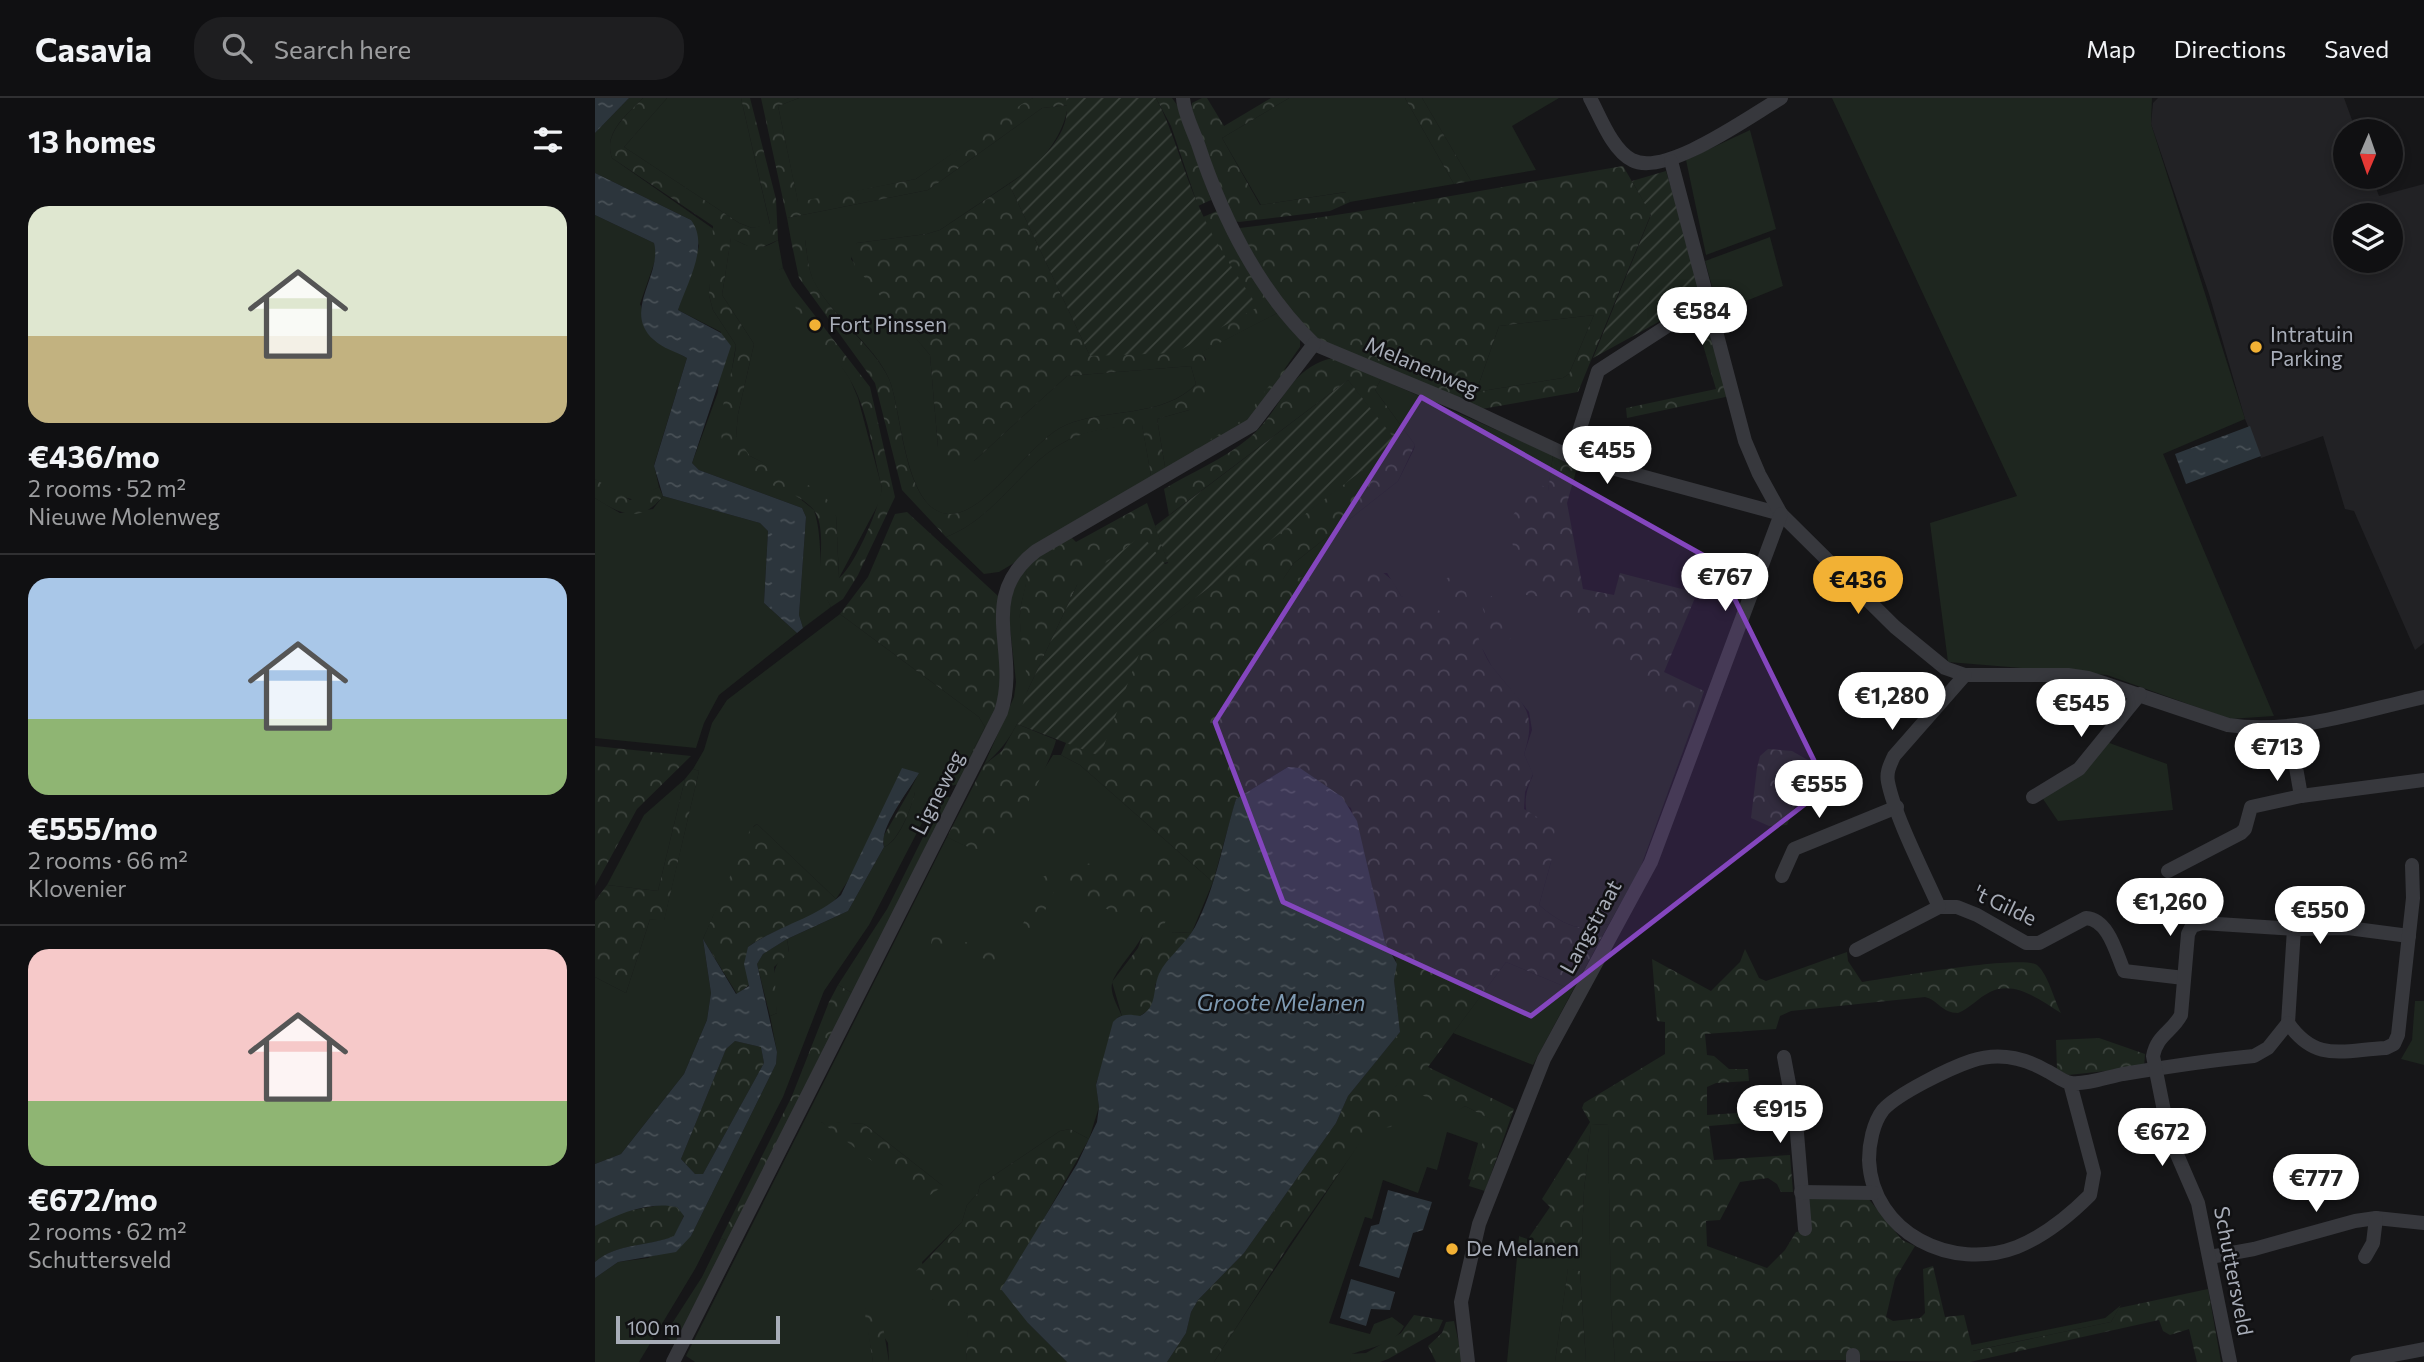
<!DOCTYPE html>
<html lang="en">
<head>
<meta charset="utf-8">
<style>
  body { margin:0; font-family:Commissioner,sans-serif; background:#1e1e20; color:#f1f3f6; height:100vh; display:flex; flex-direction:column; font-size:26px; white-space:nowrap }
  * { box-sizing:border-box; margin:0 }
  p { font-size:23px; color:#9c9d9f }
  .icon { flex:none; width:38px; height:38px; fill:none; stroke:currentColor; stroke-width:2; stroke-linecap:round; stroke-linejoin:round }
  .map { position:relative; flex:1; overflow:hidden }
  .sheet { display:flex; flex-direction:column; background:#101012; width:595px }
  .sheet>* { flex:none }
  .needle { width:46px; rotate:182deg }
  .fabs { position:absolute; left:1738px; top:21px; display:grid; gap:14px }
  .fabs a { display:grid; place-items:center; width:70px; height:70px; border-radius:50%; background:#101012; box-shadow:0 4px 10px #0003,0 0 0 2px #303032; font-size:35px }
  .scale { position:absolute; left:21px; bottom:18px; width:164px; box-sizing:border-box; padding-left:7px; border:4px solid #a8adb8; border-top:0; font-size:19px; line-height:24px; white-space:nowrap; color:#a8adb8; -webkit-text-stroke:5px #111113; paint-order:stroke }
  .price { position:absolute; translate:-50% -60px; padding:0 16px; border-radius:24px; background:#fff; color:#222; font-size:23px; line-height:46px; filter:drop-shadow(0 2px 4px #0008) }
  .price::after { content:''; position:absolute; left:50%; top:42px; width:21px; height:16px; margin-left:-10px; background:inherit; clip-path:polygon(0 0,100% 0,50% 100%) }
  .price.on { background:#f2b134; color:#111 }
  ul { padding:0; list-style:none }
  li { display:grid; align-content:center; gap:14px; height:371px; padding:0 28px }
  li+li { border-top:2px solid #303032 }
  li span { display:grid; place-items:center; height:217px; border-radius:21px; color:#555 }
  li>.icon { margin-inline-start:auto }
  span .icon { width:126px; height:126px; fill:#fffc; stroke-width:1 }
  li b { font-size:30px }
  h2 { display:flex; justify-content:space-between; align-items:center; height:84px; padding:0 28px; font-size:30px }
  header { display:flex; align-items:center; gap:42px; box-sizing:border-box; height:98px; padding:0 35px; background:#101012; border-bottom:2px solid #303032 }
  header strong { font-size:33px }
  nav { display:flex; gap:38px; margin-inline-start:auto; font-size:24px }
  .search { width:490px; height:63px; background:#1e1e20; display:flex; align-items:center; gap:18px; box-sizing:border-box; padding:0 24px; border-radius:28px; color:#9c9d9f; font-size:26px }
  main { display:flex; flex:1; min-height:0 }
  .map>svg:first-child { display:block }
</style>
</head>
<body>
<header>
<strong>Casavia</strong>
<div class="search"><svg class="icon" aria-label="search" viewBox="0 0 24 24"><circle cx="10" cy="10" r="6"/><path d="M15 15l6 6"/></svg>Search here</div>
<nav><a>Map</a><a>Directions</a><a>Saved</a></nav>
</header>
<main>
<section class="sheet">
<h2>13 homes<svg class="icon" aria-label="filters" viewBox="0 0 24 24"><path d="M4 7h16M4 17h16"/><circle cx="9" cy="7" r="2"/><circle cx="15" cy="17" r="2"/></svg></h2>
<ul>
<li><span style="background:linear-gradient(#dfe7d0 60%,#c2b280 0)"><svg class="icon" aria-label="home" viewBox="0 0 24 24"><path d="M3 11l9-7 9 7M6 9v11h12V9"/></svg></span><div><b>€436/mo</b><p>2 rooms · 52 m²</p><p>Nieuwe Molenweg</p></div></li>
<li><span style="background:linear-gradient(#a9c7e8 65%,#8fb573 0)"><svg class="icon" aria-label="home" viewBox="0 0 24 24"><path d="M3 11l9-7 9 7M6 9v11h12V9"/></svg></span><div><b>€555/mo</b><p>2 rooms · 66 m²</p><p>Klovenier</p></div></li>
<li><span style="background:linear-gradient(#f6c9c9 70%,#8fb573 0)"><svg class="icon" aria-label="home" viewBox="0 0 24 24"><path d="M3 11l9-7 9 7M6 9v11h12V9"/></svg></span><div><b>€672/mo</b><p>2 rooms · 62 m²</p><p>Schuttersveld</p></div></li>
</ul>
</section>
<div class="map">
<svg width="1829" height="1264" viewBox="0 0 1829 1264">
  <defs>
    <pattern id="forest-crowns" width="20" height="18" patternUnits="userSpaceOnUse" patternTransform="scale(1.75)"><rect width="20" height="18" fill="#1e261f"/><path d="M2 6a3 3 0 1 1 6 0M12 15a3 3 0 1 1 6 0" fill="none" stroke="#3c433d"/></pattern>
    <pattern id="garden-furrows" width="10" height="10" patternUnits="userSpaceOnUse" patternTransform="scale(1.75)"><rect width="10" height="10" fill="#1e261f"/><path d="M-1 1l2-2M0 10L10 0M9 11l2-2" fill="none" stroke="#3c433d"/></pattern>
    <pattern id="water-ripples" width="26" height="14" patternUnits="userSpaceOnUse" patternTransform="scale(1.75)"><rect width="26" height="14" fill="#2c353c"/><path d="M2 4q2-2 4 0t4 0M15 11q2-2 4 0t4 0" fill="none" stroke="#485056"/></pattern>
  </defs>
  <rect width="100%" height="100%" fill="#161618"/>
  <path fill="#222225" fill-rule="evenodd" d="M1563,0H1749L1761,33H1750V79H1777L1784,98L1829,86V545L1820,552L1759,413L1750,411L1728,338L1666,360L1650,321L1614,196L1556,26L1558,5ZM1750,117H1796V163H1750Z"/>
  <g fill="#1e261f" fill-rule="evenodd">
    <path d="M34,0H48C32,17 8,34 17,60L120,132L114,197L118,212L141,247L126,337L219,412C230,445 220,478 236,509L208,530L204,517L211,419L207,410L104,372L97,365L123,294L126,234L83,212L104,148L96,122L0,75V35Z"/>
    <polygon points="72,0 146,0 175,127 157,130 144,125 29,49"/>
    <polygon points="204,0 438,0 321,81 203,105 183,8"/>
    <polygon points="694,0 810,0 859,86 755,104 751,94 666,107 627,40"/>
    <polygon points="827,0 964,0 917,28 941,72 876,83"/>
    <polygon points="1237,0 1557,0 1556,26 1650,321 1568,356 1679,618 1635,621 1512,577 1353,564 1335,425 1422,398"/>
    <path d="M473,7C470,31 455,54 437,70L345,132L332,136L262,145L256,161L335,257L343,349L379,363L472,278L596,268L601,286C569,320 511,310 471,327C434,343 392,418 353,416C309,413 307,311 294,281C280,248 236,217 219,184C213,172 212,155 210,142H196L192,120L333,92L447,10Z"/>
    <polygon points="1155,32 1181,131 1111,157 1091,62"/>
    <polygon points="0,117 59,145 62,157 45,206 59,242 92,260 59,367 64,389 40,402 24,398 0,381"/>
    <path d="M136,139C153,150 165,154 183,142L188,170L184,172L255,281L263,300L287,390L285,403L244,480L241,418L179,371L155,358L146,348L141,338L143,316L159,246L127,197Z"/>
    <polygon points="1175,139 1188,188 1124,214 1110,163"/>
    <polygon points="686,213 705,241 705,249 653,323 571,375 562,321 594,312 611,261 606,254"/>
    <polygon points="999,217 974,276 968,280 881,294 904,228"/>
    <path d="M786,281L958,357L953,394L969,491L1099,623L1045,771L1014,826C983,835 968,827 944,807L957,760C938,727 920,715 938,677L929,656L937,632L934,614L897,569L888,552L806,498L792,475L687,482L699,465L803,383L819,351L820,347L780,292Z"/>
    <path d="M547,326L557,383L404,474L389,476L351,439C404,418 428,364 473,342C495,330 522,329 547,326Z"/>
    <polygon points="68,398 165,425 173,433 169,505 202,535 124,597 109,625 101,650 0,640 0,400 25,415 58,411"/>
    <path d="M430,468C436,486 424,502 425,520C425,538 431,556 432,574C436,610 416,645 389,667L419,599L421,584L414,521L415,500Z"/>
    <path d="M245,516L384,619L390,629L371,666L373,671L363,686L350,690L341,698L274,827L229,893L188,999L100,1171L44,1264H0V1180L23,1164L53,1160L96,1138L181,966L182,954L175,918L182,915C179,892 171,869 194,854L192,841L253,813L289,749C304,744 316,710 320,694H314L324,675L241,801L162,726L159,728L108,841L116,895L112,922L89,976L26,1056L0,1066V879L31,895L55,821L69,822L104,673L98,671L109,652L117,625L132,602Z"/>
    <polygon points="1509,643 1572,666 1578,712 1463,723 1448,701"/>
    <path d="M458,657H466L485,667L618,784L597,834L579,835L552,828C545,849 520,871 517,886C515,896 523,909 527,918L523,919L501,986L504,1009L494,1041L475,1031L465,1033L385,1087L383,1095L372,1107L367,1124L327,1164L337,1201L374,1216L371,1264H294L293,1245L270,1210L278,1264H100L91,1258L352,739L371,748L444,679ZM226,1024L269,1026L348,1088Z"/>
    <polygon points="90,681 63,793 12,787 49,717"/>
    <polygon points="348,699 358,699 259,896 243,887 292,811"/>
    <polygon points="911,864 978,892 938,967 858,935"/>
    <polygon points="1820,903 1829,903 1829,967 1806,961 1817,942"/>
    <path d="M803,984L861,1013L870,1008L896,1021L876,1082L873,1081L883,1045L852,1034L842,1072L832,1069L823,1095L788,1082L777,1121L770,1119L734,1225L775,1236L779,1226L797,1219L809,1228C800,1247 773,1250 757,1256L755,1264H619C679,1170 744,1079 803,984Z"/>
    <polygon points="1013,1026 1016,1208 1020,1264 991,1264 985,1173 973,1171 960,1264 912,1264 924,1138 986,1161 989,1092 996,1027"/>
    <polygon points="126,1140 135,1144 84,1246 69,1238 107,1179"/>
    <polygon points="1526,1207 1516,1224 1377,1253 1376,1247 1510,1220"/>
  </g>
  <g fill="url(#forest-crowns)" fill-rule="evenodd">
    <path d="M48,0H72L29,49L144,125L157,130L175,126L146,0H155L181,101L183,142L161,152L136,140L127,197L159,246L143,316L141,338L155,358L219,390L235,404L241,418L244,480C260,468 284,410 287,390C278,355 273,311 254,280C232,244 193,213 183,172L188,170L197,188L275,289L300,399L263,477L248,501L236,509C232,501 227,494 226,485C223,464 232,428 218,411C206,397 182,390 166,382C98,348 135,306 141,247L118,212L114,197L118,128L17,60C8,35 32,17 48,0Z"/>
    <polygon points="166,0 204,0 183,8 203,104 321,81 427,6 438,0 471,0 473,7 447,10 333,92 192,120"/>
    <polygon points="561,0 577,0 582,7 616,102 603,108 576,28"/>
    <polygon points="607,0 612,0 629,28 676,0 694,0 627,40 665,107 752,94 755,104 735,113 644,124 636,122 596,12 597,5"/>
    <polygon points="810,0 827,0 876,83 859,86"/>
    <path d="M1028,68L1056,116L983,294L881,312L715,238L669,177L642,134L645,130C774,115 901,89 1028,68ZM999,217L974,276L968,280L881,294L904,228Z"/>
    <path d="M414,86L495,258L621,145L608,119L622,113L686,213L607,254L614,271L616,296L594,312L562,321L570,369L649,321L683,276L693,269L653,323L557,383L547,327C522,329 495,331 473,342C428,364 404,418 351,439L307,392L280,285L204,180L196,142H210C212,155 213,172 219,183C235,217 279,248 294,281C307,311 308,412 353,416C392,418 434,343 471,327C511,310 570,320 601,286L596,268L472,278L379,363L367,368L350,363L343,349L335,257L260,168L255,155L262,145L332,136L345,132Z"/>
    <polygon points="1111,212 1135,298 1032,320 1031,310 1121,291 1103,230 1086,236 1077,230"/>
    <path d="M738,260L786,281L780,292L820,347L803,383L699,465L688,481L786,473L797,482L806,498L879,526C884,542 889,559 899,571C925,605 944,610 929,656L938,676L930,694L929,711L960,730L957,760L944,807C968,827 983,835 1014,826L978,892L911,864L833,969L919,1011L890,1093L874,1088L895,1021L870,1008L861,1014L803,985L796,996L813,1005L796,1029L786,1030L778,1026L694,1147L619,1264H572L591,1235L596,1214L603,1202L649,1155L741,1025L753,998L805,934L799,882L801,862L790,844L756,710L693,669L641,701L618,784L485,667L466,657L471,645L551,538L802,345L753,282L574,417L569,391C597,374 629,361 654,340C688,312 692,270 738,260Z"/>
    <polygon points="958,357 983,366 972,405 988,491 1019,497 1025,475 1102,495 1069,574 1109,593 1099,623 966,501 931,497 912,425 943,383 953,393"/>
    <path d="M0,381L35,402L64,389L68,398C46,426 26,417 0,400Z"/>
    <path d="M552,405L573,464L482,487L431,596C434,569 424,544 425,518C425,500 435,485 430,468L474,437L481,444Z"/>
    <polygon points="312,414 403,498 408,596 373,671 371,666 390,629 384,619 245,516 273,479 300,416"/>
    <polygon points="869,477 873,508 837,503 846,481"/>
    <polygon points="897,498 919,538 904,548 893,528 886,504"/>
    <path d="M422,626L461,642C457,661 416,743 399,750C383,756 366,746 352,739L389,667L407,653Z"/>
    <polygon points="0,648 96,658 42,711 0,788"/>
    <polygon points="1173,651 1197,653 1218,665 1192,727 1174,728 1156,720 1162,670 1165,658"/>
    <polygon points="98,671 104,673 69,823 55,821 31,895 0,879 0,803 12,787 63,793 90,681"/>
    <path d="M314,694H320C317,709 303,744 289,749L288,739Z"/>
    <path d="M162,726L241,801C217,823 180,829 153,849L154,887L142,896L108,841L155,732Z"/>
    <polygon points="562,745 596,778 567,830 579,835 597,834 560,887 560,902 555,911 545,918 527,918 517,884 543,850 551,828 461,789 439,836 414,867 336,847 337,839 357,840 407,855 420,848 445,780 484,764 555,776"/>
    <polygon points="192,841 194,855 179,869 182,915 175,918 162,866 168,856"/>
    <path d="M1150,851L1164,880L1171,883L1252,854L1253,863L1267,884C1293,880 1427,856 1442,867C1453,876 1459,902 1466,915C1445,902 1420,882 1395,894C1383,900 1375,910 1363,915C1347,915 1343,902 1330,899L1196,913L1185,918L1181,931L1110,936L1112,957L1119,958L1134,971H1153L1154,983L1121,985L1112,989V1017L1174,1013L1173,1023L1114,1028L1119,1062L1195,1057L1198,1094H1186L1182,1086L1173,1080L1145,1084L1125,1122L1111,1123L1112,1148L1172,1170L1190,1152L1201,1134L1213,1132V1098L1268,1094L1307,1142L1320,1148L1300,1181L1291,1219L1298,1223L1325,1220L1330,1215L1328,1171L1338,1168L1350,1219L1369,1217L1378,1253L1516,1224L1524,1210L1613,1191L1626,1264H1602L1594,1231L1575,1237L1568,1233L1564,1222L1375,1264L1243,1262L1020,1264L1016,1208L1013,1026L996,1027L989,1092L986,1162L933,1141L955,1109L947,1101L995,1024L987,1010L989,1005L1070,956V924L1062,923L1057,861L1116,893L1145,864Z"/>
    <polygon points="243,887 259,896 135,1144 126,1140 197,998 234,904"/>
    <polygon points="1504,940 1550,956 1549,969 1473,977 1462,971 1461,942"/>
    <polygon points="140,943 166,949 169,965 108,1076 100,1076 86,1061 131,951"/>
    <polygon points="225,1023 269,1026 348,1088 328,1102"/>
    <path d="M475,1031L494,1041L426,1161L433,1225L472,1264H371L373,1216C352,1207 318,1201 321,1173L367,1124L372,1107L383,1095L385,1087L465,1033Z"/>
    <path d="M70,1106L82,1109L89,1117L80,1138C54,1149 21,1145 0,1164V1128L22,1115Z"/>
    <polygon points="973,1170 985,1173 991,1264 960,1264"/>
    <polygon points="269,1210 285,1211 294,1264 278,1264"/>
    <polygon points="819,1217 848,1222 843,1233 793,1261 785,1264 755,1264 756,1256 771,1255 806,1235"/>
    <polygon points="859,1223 868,1264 841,1264 833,1248 847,1235 851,1224"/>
  </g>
  <g fill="url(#garden-furrows)">
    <path d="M471,0H561C580,36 588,74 605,111C620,146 642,177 663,209L580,255L495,258L414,86C441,68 479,37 471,0Z"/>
    <polygon points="1071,73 1109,199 998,260 1056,117 1037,83"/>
    <polygon points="753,282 803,345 551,538 505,658 422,626 431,596 482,487 547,437 570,466 573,465 560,428"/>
  </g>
  <g fill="url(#water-ripples)" fill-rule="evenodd">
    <polygon points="0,0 34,0 0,35"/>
    <path d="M0,75L96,122C115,147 92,185 83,212L126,235L136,248L97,365L104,372L207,410L211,419L204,517L208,530L202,535L169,505L173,433L165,425L68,398L59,368L92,260C82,254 67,250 59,242C26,213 68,177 59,145L0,117Z"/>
    <polygon points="1655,328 1666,358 1591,386 1580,356"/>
    <path d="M693,669L705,670L747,699L762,723L790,844L802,866L799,882L805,934L753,998L741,1025L649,1155L603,1202L596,1214L591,1235L572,1264H472L433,1225L406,1191L482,1066L502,1024L504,1009L501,987L518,924C526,915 534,916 545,918C563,909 557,892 564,876C572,859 590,847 600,829C621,789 628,744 641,701Z"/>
    <path d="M307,670L324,675C315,691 283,731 289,749L253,813L192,841L168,856L162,866L182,954L181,966L96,1138L81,1154L23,1164L0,1180V1164C21,1145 53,1149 79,1138L89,1118L82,1109C55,1103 24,1115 0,1128V1066L26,1056L89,976L112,922L116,895L108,841L141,896L154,888L149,866L153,849C182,828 219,821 246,797ZM140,943L166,949L169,965L108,1076H100L86,1061L131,951Z"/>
    <polygon points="793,1092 837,1104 828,1132 818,1135 804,1180 764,1168 776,1128 784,1126"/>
    <polygon points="756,1181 800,1194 795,1212 776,1211 771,1228 745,1220"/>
  </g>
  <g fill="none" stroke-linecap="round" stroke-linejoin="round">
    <g stroke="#37383d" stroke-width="14">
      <path d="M588,0C589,15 598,32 603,46C627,119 663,192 719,246L863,306L976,359L1186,416"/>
      <path d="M995,0C1005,18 1017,52 1037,62C1070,80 1155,18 1186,0"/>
      <path d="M1076,63L1150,343L1164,376L1186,416L1300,529L1350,570L1370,577H1473L1493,580L1633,627C1699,637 1765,613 1829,599"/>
      <polyline points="976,359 1003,273 1114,201"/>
      <polyline points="1694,629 1706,698"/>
      <polyline points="1438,699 1484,671 1545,596"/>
      <polyline points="1573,773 1646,735 1650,731 1656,709 1706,698 1829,682"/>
      <polyline points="1187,778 1199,751 1302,709"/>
      <path d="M1344,809H1362L1382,817L1431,845H1444L1491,820C1514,822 1521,855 1529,873L1589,880"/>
      <path d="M1261,852L1344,809C1329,775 1300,719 1293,684C1291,674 1295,667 1299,658L1370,577"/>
      <polyline points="1693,925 1699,831 1753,830 1814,838"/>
      <polyline points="1189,959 1201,1023 1210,1131"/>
      <path d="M1475,985L1499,1075L1495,1097C1475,1117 1449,1138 1422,1149C1357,1174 1277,1135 1274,1062C1274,1046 1278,1025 1288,1012C1302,996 1355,970 1376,963C1403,954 1428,959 1452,973C1459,976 1468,984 1476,985C1490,987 1513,979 1528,976C1571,969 1615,962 1659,958L1673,950L1693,925C1721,965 1747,952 1791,950L1799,946L1803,937L1818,800L1817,767"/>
      <polyline points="1206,1094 1279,1095"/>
      <polyline points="1615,1159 1659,1151 1760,1123 1781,1120 1829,1125"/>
      <polyline points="1770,1159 1778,1145 1781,1120"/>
      <path d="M78,1264L406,614C426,553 380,500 441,453L657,327L719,246"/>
      <polyline points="873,1264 866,1204 884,1126 949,961 1056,764 1186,416"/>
      <polyline points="1258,1264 1258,1257"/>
      <path d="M1635,1264L1603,1105L1574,1038L1558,958C1562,937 1577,934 1586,917L1593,836L1597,828L1607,825L1699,831"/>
      <polyline points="1762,1264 1829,1251"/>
    </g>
  </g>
  <path fill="#8446be" fill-opacity="0.2" stroke="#8446be" stroke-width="5" stroke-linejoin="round" d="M826,299L1122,465L1232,689L936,918L688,804L620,624Z"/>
  <g fill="#f2b134" stroke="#111113" stroke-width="2.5">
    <circle cx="220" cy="227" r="7"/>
    <circle cx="1661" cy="249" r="7"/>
    <circle cx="857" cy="1151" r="7"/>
  </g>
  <g text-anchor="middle" stroke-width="5" stroke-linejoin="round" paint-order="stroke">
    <g font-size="21" fill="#a8adb8" stroke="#111113" text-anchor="start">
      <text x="234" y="234">Fort Pinssen</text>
      <text x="1675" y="244">Intratuin<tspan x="1675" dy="24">Parking</tspan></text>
      <text x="871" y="1158">De Melanen</text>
    </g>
    <g font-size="21" fill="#a8adb8" stroke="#111113">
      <text transform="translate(827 269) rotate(23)" y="7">Melanenweg</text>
      <text transform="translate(343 695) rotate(-63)" y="7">Ligneweg</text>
      <text transform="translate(1410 808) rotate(25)" y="7">'t Gilde</text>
      <text transform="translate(996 829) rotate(-61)" y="7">Langstraat</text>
      <text transform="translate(1638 1173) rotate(79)" y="7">Schuttersveld</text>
    </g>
    <g font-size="23" font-style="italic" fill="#7f9bb3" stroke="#111113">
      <text x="686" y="913">Groote Melanen</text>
    </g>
  </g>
</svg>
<div class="fabs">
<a><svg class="needle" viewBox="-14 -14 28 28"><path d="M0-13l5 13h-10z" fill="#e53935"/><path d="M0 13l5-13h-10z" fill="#9c9d9f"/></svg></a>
<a><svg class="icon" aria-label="layers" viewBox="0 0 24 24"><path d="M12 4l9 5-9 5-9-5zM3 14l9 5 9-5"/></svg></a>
</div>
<div class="scale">100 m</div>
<b class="price" style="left:1107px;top:249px">€584</b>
<b class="price" style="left:1012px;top:388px">€455</b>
<b class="price" style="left:1130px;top:515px">€767</b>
<b class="price on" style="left:1263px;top:518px">€436</b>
<b class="price" style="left:1297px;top:634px">€1,280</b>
<b class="price" style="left:1486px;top:641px">€545</b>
<b class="price" style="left:1682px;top:685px">€713</b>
<b class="price" style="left:1224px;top:722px">€555</b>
<b class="price" style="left:1575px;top:840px">€1,260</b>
<b class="price" style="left:1725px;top:848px">€550</b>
<b class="price" style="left:1185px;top:1047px">€915</b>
<b class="price" style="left:1567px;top:1070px">€672</b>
<b class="price" style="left:1721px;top:1116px">€777</b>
</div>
</main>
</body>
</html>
